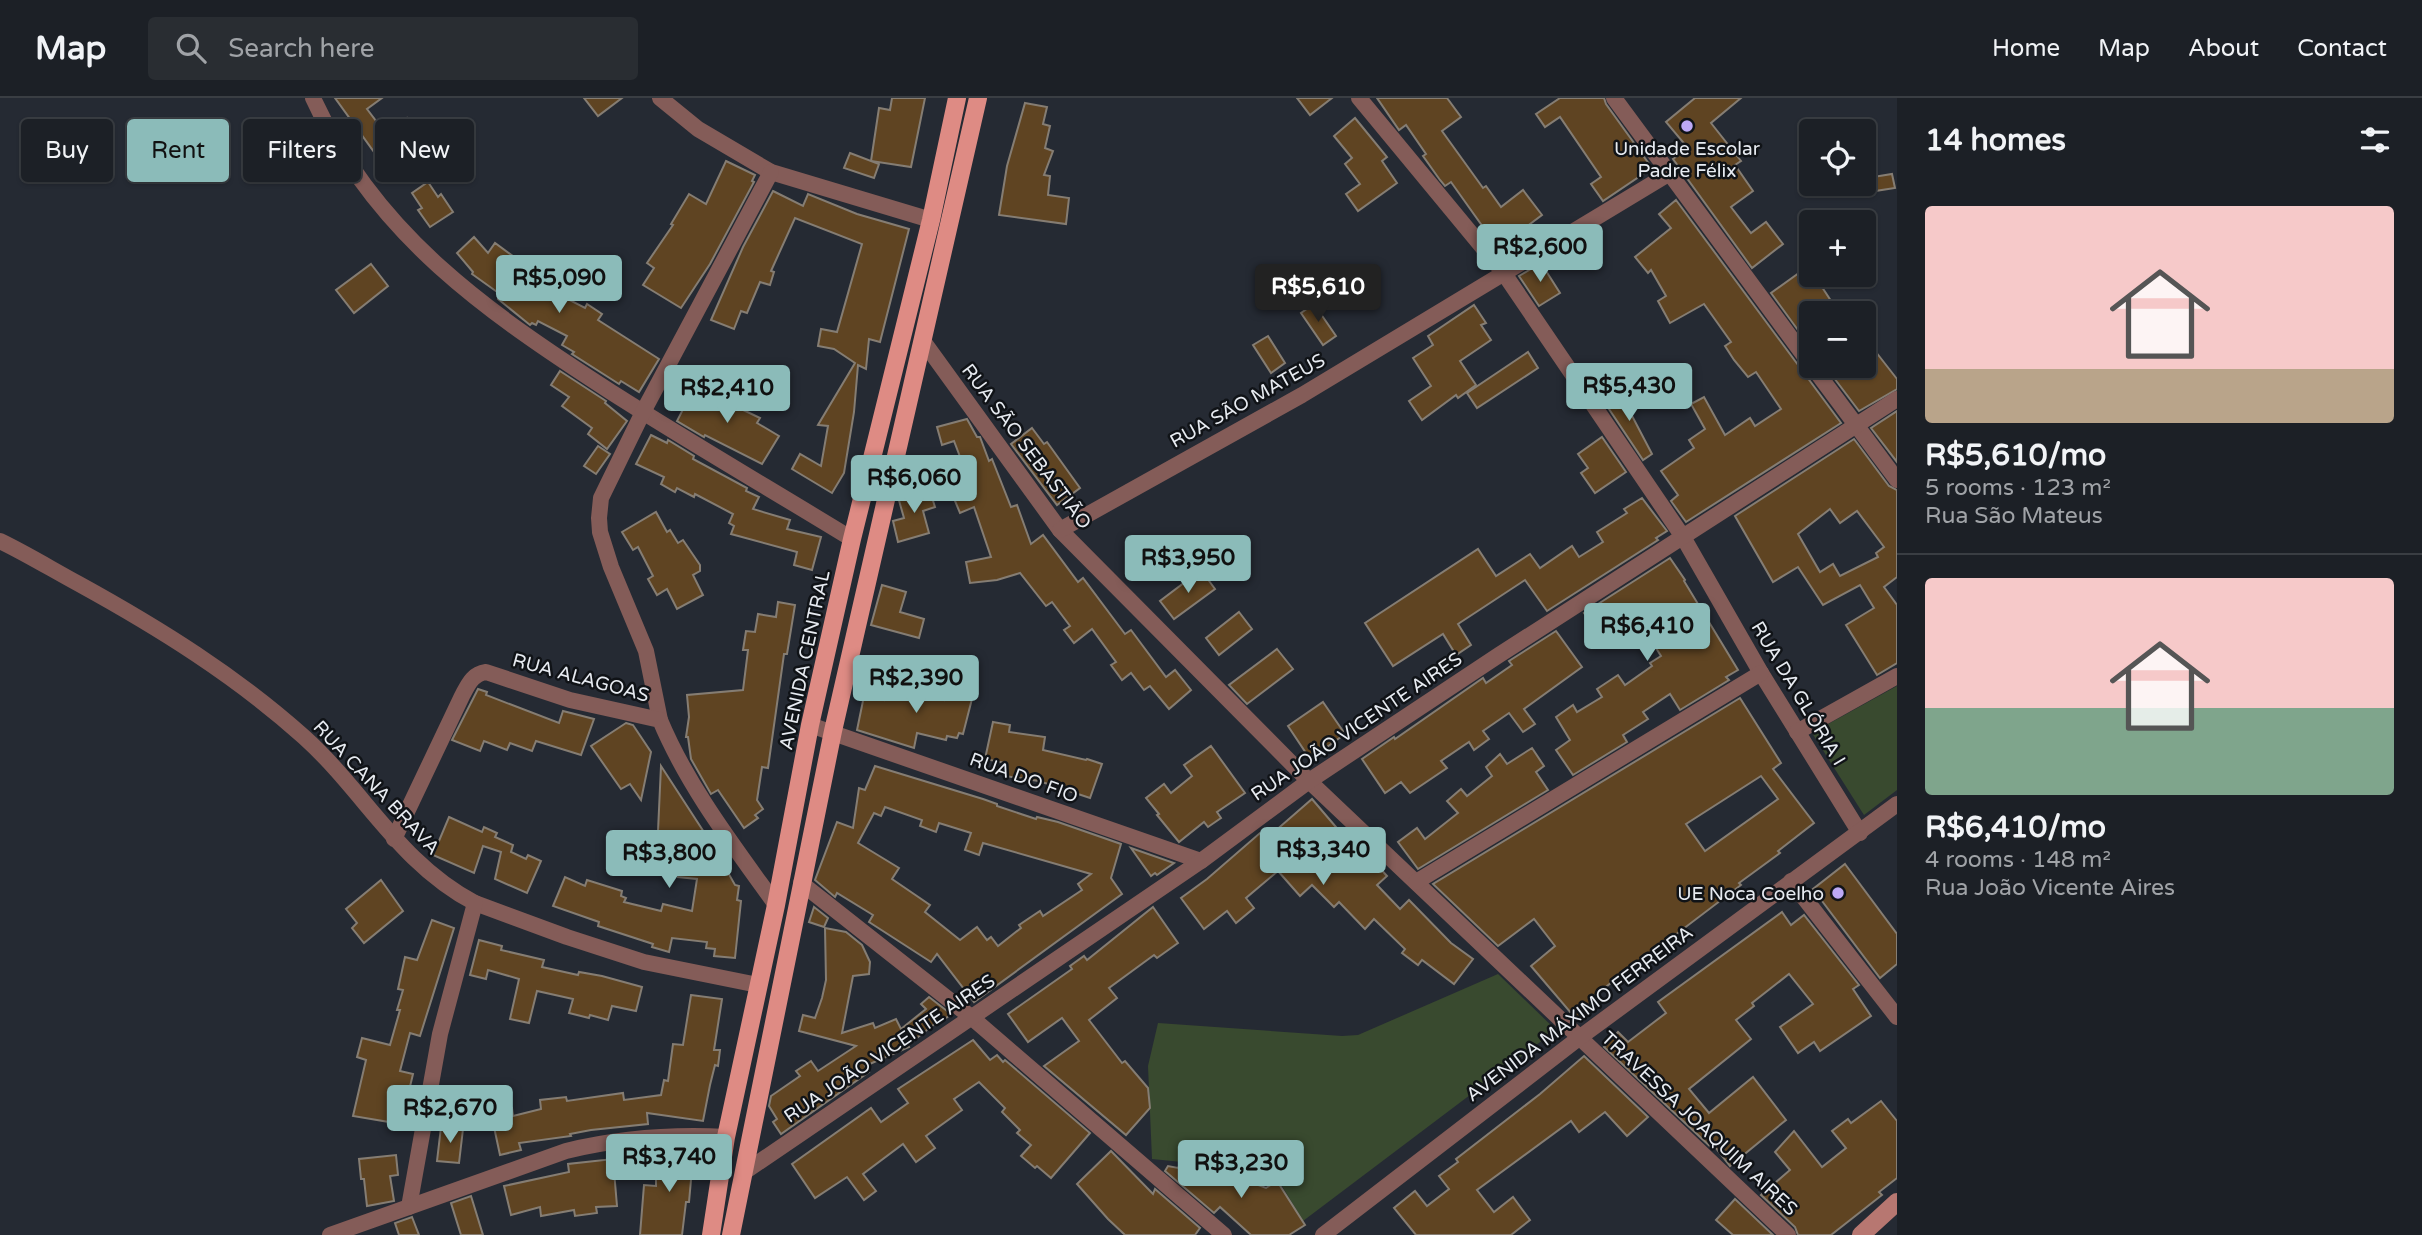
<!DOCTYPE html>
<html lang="en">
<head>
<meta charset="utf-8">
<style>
  body { margin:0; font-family:"Varela Round",sans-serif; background:#292d32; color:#f1f3f6; height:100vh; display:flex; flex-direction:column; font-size:26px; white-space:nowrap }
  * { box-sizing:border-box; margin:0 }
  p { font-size:23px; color:#a0a3a7 }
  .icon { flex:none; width:38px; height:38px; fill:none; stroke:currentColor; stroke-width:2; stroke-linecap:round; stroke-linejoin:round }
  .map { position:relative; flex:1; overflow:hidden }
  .side { display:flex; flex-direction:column; background:#1c2026; width:525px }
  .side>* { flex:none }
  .guide { position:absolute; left:21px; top:21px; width:665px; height:63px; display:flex; gap:14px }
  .fabs { position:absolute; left:1799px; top:21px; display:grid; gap:14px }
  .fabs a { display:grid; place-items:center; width:77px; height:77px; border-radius:7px; background:#1c2026; box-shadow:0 2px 5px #0004,0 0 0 2px #3a3e43; font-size:35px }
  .price { position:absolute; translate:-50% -60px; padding:0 16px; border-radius:7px; background:#8bbbb9; color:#111; font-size:23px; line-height:46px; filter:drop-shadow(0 2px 4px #0008) }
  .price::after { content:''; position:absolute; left:50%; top:42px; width:21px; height:16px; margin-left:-10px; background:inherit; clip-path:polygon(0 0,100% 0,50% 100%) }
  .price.selected { background:#222; color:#fff }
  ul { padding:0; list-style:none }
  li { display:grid; align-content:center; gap:14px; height:371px; padding:0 28px }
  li+li { border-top:2px solid #3a3e43 }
  li span { display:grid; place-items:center; height:217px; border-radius:7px; color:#555 }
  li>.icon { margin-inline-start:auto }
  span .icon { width:126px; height:126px; fill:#fffc; stroke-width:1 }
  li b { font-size:30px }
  h2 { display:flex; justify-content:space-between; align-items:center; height:84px; padding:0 28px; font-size:30px }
  .pill { padding:0 24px; border-radius:7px; background:#1c2026; box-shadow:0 2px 5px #0004,0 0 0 2px #3a3e43; font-size:24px; line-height:63px }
  .pill.selected { background:#8bbbb9; color:#111 }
  header { display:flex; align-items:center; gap:42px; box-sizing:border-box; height:98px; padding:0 35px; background:#1c2026; border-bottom:2px solid #3a3e43 }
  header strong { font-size:33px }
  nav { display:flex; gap:38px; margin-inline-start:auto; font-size:24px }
  .search { width:490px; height:63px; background:#292d32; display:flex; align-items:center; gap:18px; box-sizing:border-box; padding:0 24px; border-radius:7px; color:#a0a3a7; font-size:26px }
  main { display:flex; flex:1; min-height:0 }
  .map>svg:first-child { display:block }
</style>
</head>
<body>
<header>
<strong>Map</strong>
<div class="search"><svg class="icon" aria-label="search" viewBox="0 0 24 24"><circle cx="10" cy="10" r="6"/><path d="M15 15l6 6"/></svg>Search here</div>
<nav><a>Home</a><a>Map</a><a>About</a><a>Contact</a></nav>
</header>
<main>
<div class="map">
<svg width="1897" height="1137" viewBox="0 0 1897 1137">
  <rect width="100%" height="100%" fill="#252a33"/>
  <g fill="#394a2f">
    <polygon points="1897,588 1897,692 1864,717 1812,635"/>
    <polygon points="1498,876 1556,932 1303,1123 1273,1073 1152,1061 1148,968 1158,925 1342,938 1358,937"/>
  </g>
  <g fill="#5f4422" stroke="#857d73" stroke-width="2" fill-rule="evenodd">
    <polygon points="335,0 382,0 367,11 386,36 407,20 419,37 382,65"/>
    <polygon points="584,0 622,0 598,18"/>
    <polygon points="892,0 925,0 911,69 871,63 879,10 890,12"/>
    <polygon points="1297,0 1332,0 1310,17"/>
    <polygon points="1377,0 1447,0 1461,19 1442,33 1483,90 1486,88 1501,109 1523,92 1542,117 1498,150 1451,84 1445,88 1440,82 1423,58 1426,56 1406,27 1399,32"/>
    <polygon points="1560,0 1604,0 1606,6 1652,70 1603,103 1591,86 1601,79 1560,19 1545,29 1536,16"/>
    <polygon points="1695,0 1741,0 1711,25 1741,63 1735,67 1753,93 1731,109 1751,135 1766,124 1783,146 1752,170 1673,61 1688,50 1666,24"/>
    <polygon points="1025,5 1047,9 1043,26 1050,28 1045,50 1053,53 1044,77 1050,78 1048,97 1069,100 1066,126 999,117 1007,68"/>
    <polygon points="1355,20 1387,59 1382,63 1397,85 1358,113 1346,96 1360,86 1345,66 1352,60 1334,38"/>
    <polygon points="850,55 879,66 874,80 844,70"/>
    <polygon points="726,63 755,77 752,83 754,84 710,166 681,210 643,187 654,170 647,165 673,127 671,126 689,96 706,106"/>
    <polygon points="1892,76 1895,90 1875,93 1873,79"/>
    <polygon points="428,84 438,99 441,96 453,114 430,129 418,112 422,110 412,95"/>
    <polygon points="773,93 803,108 808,96 857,116 909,131 880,244 869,241 866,271 858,267 854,314 844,375 832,395 792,371 800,356 821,368 828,328 818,327 855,265 834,251 818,248 821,231 837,234 862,146 795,120 771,173 774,174 770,187 760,184 747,215 741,213 734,231 711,222 743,149"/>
    <polygon points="1676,102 1841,325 1686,424 1671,403 1678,397 1661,373 1694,350 1689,342 1705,331 1691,306 1704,299 1725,337 1750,320 1755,328 1781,311 1756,274 1748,279 1734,262 1725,248 1731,244 1704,206 1670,225 1658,203 1666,198 1651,172 1648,175 1635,159 1671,130 1659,116"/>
    <polygon points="474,139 488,155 495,145 517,161 560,185 554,194 585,210 587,206 602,216 598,222 659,261 639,294 621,283 619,286 572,256 574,254 562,247 567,238 538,223 536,227 532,225 530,227 498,201 500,196 472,176 473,174 457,155"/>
    <polygon points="1541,165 1560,195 1539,208 1519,178"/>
    <polygon points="371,166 388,188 354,215 336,192"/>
    <polygon points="1810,167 1811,177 1817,177 1821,181 1818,183 1839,215 1811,215 1811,250 1771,195"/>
    <polygon points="1314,206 1336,238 1323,247 1301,215"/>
    <polygon points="1474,207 1486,225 1481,227 1491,242 1460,263 1476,287 1458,300 1456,297 1422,322 1409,303 1431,288 1413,260 1433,247 1428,238"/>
    <polygon points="1268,238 1285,265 1271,275 1253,247"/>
    <polygon points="1872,249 1897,281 1897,291 1859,313 1825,268 1864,268 1864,256"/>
    <polygon points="1528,254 1538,270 1477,310 1467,295"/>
    <polygon points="560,273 606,303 605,305 627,323 607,351 588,336 592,330 562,308 569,299 551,287"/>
    <polygon points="695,288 725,302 726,300 739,306 737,309 760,320 757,325 779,338 762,366 705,337 704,339 677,323"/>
    <polygon points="1625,293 1636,311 1630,314 1652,356 1643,362 1605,305"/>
    <polygon points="1897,313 1897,364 1871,330"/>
    <polygon points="967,321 977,339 980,339 989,363 992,361 1011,409 1017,407 1031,446 1043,437 1078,484 1083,480 1125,536 1131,532 1166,579 1175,572 1191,592 1169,611 1150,588 1144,592 1131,575 1122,582 1111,567 1116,564 1092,531 1074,545 1064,532 1070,528 1052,504 1046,508 1020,475 997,482 970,485 966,464 991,459 974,409 960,415 953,398 966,393 959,375 965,372 954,343 942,347 937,329"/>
    <polygon points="1032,330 1044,346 1047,344 1080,390 1057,407 1011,346"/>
    <polygon points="651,337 667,345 668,342 694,358 693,361 747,390 746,393 759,399 753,411 790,422 787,431 821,439 812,472 794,467 797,454 731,436 734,428 729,425 733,416 695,396 694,399 677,390 675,394 661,386 664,379 636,366"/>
    <polygon points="1602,339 1626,374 1595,395 1581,375 1588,370 1578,356"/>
    <path d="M1854,341L1889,388L1897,392V479L1884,489L1897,507V565L1877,577L1846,527L1874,510L1860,487L1823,507L1798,469L1773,484L1735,418ZM1830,411L1840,425L1857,413L1884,449L1876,455L1878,459L1840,478L1833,466L1820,474L1798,436Z"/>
    <polygon points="598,348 610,356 596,376 584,368"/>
    <polygon points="929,390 935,409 923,413 929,435 898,444 893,423 904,420 898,399"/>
    <polygon points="1642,400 1667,433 1656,440 1658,442 1547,513 1525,482 1458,526 1471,547 1456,557 1443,536 1393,568 1365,525 1478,451 1496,478 1530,456 1540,470 1572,448 1579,459 1603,444 1597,434 1627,415 1624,411"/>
    <polygon points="656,414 667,434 670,432 678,445 683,442 700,467 700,473 693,477 703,497 677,511 667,491 657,497 648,481 653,478 638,449 633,452 622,434"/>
    <polygon points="1670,460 1685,482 1684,483 1738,572 1726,579 1729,582 1680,612 1670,596 1643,614 1648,621 1623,637 1627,644 1573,677 1556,652 1570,642 1556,619 1573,607 1577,614 1602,599 1597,591 1618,577 1625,587 1652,568 1650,565 1661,558 1641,526 1609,549 1584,515"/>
    <polygon points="1201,472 1215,491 1174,521 1160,503"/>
    <polygon points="882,487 906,494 900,514 924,521 919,540 871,527"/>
    <polygon points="778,504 795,507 787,556 784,556 768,670 762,669 757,702 763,711 755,717 758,720 744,730 718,692 711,696 691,661 688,639 686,639 689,619 687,597 743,592 748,552 743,552 746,533 755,534 758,516 776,519"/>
    <polygon points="1239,514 1252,531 1219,557 1206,540"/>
    <polygon points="1556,533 1582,569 1524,611 1535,626 1523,634 1509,615 1483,633 1489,641 1474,652 1469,644 1441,663 1447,670 1410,695 1401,684 1385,695 1362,661 1394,639 1395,641 1483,580 1486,585 1512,567 1509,563"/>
    <polygon points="1277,551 1293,571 1247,606 1229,587"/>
    <polygon points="948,587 974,593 963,636 959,635 957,640 947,638 946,642 917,635 914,650 857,632 864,598 884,602 887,590 944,602"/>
    <polygon points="478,591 487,594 486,597 559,625 563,613 594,621 581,657 536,643 532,653 510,645 507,652 484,643 480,653 452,642"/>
    <path d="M1740,600L1781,665L1773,671L1814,725L1778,753L1780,755L1739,785L1741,787L1658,850L1662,854L1630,878L1626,873L1592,900L1597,906L1577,922L1531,868L1555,848L1534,821L1498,848L1433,786ZM1761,678L1778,701L1705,753L1686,726Z"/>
    <polygon points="1323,604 1345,636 1310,661 1288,628"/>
    <polygon points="993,624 1010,627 1009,634 1045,639 1043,652 1086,662 1087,661 1102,666 1090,700 1039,683 1005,678 1006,665 985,661"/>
    <polygon points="626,625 633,627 651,654 641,702 630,686 621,691 591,648"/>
    <polygon points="1211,648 1245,695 1217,714 1221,720 1208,729 1204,724 1179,744 1157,717 1159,716 1146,700 1164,686 1171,695 1192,678 1184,667"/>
    <polygon points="1532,650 1544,668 1536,674 1548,692 1418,771 1398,744 1417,730 1425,741 1458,715 1447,703 1461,691 1467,698 1492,678 1486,669 1500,656 1507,666"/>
    <polygon points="661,668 713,748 735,787 739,788 737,802 741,803 735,860 714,858 715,851 706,850 707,844 672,840 669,854 652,849 653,846 598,828 599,824 553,808 565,779 585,788 587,782 622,793 621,798 626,800 624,804 661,813 663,806 692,813 697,781 678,779 680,757 657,755"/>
    <path d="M875,668L983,701L997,706V708L1036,721L1037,719L1058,724L1121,746L1111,780L1122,796L974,904L937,856L931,864L869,824L873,817L837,795L835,799L815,782L837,724L853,730L859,690L865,692ZM885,709L922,722L920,728L936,734L939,725L971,735L965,752L979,757L983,745L1091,776L1078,786L1082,792L1043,818L1040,813L1019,827L1021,830L998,848L991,839L987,842L977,829L960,842L925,814L930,807L892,781L899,770L858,745L874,715L881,718Z"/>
    <polygon points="1312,701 1353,749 1357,745 1387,778 1377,787 1400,811 1409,802 1451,845 1473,861 1454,886 1422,862 1418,867 1402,855 1405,851 1374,821 1365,831 1339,804 1334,809 1312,787 1300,798 1278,773 1246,800 1254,810 1236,825 1227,813 1204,831 1181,800 1207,781 1260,735 1266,741"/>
    <polygon points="449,719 482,734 484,729 497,735 495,739 513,747 511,754 526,761 528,757 541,763 527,795 495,781 501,754 483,748 474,775 433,757"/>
    <polygon points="1131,750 1174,765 1157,777 1155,775 1151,778"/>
    <polygon points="1845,766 1897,836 1897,866 1880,880 1813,791"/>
    <polygon points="381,782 403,813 364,845 352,830 357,825 346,811"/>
    <polygon points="814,809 828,820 824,829 809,824"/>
    <polygon points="1153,809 1178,845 1157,860 1154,857 1109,890 1117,900 1089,922 1122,965 1125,963 1148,990 1150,1010 1126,1037 1044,968 1079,943 1062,920 1028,944 1008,916 1072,871 1070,868 1084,858 1087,862"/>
    <polygon points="1782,814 1791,827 1804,817 1859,887 1853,891 1871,918 1820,953 1814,944 1798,955 1780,929 1813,906 1789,876 1752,905 1754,908 1736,922 1751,941 1689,991 1709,1015 1753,979 1786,1022 1730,1068 1715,1049 1713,1051 1604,949 1618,934 1628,944 1666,915 1658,904"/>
    <polygon points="432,822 454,830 420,938 410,935 400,973 413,976 401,1026 353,1018 366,962 357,959 362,940 390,947 400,912 397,912 403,892 398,891 405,859 417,862"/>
    <polygon points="825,830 846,834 862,847 870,864 869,876 853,878 842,935 873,925 875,930 896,921 901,931 926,911 921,906 929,899 951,916 939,926 937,924 908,947 909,949 865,968 869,974 781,1036 773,1024 777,1021 769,1008 771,998 800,978 796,973 811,963 818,973 856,948 799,933 803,917 815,920 822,900 826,882"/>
    <polygon points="479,842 502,848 501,852 544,862 542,869 578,877 579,874 602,878 642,889 636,913 612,908 608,922 590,917 589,920 569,915 573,901 537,893 529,925 510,921 519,881 488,872 486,881 470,877"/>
    <polygon points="691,897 722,901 714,952 720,952 718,968 715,967 710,987 703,1023 647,1015 648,1026 591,1032 570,1036 571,1038 519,1045 521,1052 500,1057 491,1015 512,1010 513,1018 541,1011 540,1002 566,999 567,1003 623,995 624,1002 661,997 664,982 668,983 673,946 683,947"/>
    <polygon points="973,942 990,962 997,957 1003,964 1005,962 1090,1035 1051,1080 1037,1068 1035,1070 1021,1058 1031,1047 1017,1035 1020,1032 1002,1014 1005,1010 979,984 954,1001 962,1012 926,1038 935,1050 916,1064 903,1046 863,1076 876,1093 864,1102 847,1079 815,1100 792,1066 871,1010 881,1024 908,1005 898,991"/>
    <polygon points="1584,958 1648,1019 1627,1038 1605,1014 1579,1034 1571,1023 1477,1092 1494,1114 1513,1099 1530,1122 1511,1137 1416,1137 1394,1110 1415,1093 1427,1108 1449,1091 1439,1078 1458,1064 1456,1061 1540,996"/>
    <polygon points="1881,1003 1897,1023 1897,1080 1879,1094 1882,1097 1831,1137 1798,1137 1795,1129 1761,1097 1790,1072 1775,1054 1794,1033 1822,1069 1846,1050 1832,1033 1848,1021 1851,1025"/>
    <polygon points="441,1029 463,1031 459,1065 437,1063"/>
    <polygon points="663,1049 696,1049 697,1071 692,1071 689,1104 686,1104 682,1137 640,1137 644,1087 656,1088 656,1080 663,1081"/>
    <polygon points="1111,1053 1153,1096 1155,1091 1200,1130 1195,1137 1125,1137 1108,1121 1077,1086"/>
    <polygon points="396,1057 398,1077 390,1078 394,1103 367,1108 364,1081 361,1081 359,1061"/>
    <polygon points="613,1061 617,1108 596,1109 597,1115 575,1118 574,1112 541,1118 540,1109 511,1117 504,1088 569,1074 568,1066"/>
    <polygon points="1181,1065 1210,1069 1266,1090 1277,1083 1305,1127 1289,1137 1251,1137 1220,1109 1214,1115 1165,1073 1168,1068 1178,1070"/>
    <polygon points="471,1098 483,1137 461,1137 451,1105"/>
    <polygon points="1735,1101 1773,1137 1733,1137 1716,1122"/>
    <polygon points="412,1119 419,1137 399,1137 395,1125"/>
  </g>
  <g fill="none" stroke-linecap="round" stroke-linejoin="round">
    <g stroke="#845c58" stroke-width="16">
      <path d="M313,0C375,137 489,215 611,294C691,345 772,392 852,441"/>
      <polyline points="660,0 698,31 771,74 931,122"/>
      <polyline points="1359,0 1503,174 1683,439 1761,575 1860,735"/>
      <polyline points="1614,0 1811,267"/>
      <polyline points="923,243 1060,432 1309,683 1788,1137"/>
      <polyline points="1812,268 1897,382"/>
      <polyline points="1060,432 1302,297 1670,75"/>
      <path d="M0,443C27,456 53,472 79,486C159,530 236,578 304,639C365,694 399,765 475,805L567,839L644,864L758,887"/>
      <polyline points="660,622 646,553 611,469 600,434 599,420 601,400 643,314 771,74"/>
      <polyline points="810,627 1201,763"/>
      <polyline points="1797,634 1897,578"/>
      <path d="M394,741L462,598C468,587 472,576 486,574L570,602L660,622C688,689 733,747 776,807"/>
      <polyline points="1791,783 1897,919"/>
      <polyline points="1416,784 1761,575"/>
      <polyline points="801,785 971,919 1224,1137"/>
      <polyline points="743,1075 1201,763 1309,683 1499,557 1897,301"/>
      <polyline points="409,1109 440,936 475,805"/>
      <path d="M330,1137L566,1053C620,1040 671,1036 726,1039"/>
      <polyline points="1323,1137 1579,940 1897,706"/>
    </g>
    <polyline stroke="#b77771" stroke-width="18" points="1861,1137 1897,1104"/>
    <g stroke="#de8b84" stroke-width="18">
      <polyline points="711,1137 726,1039 776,807 810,627 852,441 931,122 957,0"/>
      <polyline points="731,1137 833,633 978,0"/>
    </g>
  </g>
  <g fill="#bda9f5" stroke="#101317" stroke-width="2.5">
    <circle cx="1687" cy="28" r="7"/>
    <circle cx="1838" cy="795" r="7"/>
  </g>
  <g text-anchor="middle" stroke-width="5" stroke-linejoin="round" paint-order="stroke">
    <g font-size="19" fill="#e7ebf1" stroke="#101317">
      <text x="1687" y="57">Unidade Escolar<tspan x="1687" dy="22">Padre Félix</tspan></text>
      <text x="1824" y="802" text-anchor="end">UE Noca Coelho</text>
    </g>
    <g font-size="19" fill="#e7ebf1" stroke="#101317">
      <text transform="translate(1247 302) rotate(-29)" y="7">RUA SÃO MATEUS</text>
      <text transform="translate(1027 348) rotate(53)" y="7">RUA SÃO SEBASTIÃO</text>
      <text transform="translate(804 562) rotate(-78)" y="7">AVENIDA CENTRAL</text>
      <text transform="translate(581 579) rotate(15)" y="7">RUA ALAGOAS</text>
      <text transform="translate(1799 595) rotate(59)" y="7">RUA DA GLÓRIA I</text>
      <text transform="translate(1356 628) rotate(-34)" y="7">RUA JOÃO VICENTE AIRES</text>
      <text transform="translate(1024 679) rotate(20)" y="7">RUA DO FIO</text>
      <text transform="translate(377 689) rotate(47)" y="7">RUA CANA BRAVA</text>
      <text transform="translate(1579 915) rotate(-37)" y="7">AVENIDA MÁXIMO FERREIRA</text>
      <text transform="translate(889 950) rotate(-34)" y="7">RUA JOÃO VICENTE AIRES</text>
      <text transform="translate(1700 1025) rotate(43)" y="7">TRAVESSA JOAQUIM AIRES</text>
    </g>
  </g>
</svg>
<div class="fabs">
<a><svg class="icon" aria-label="locate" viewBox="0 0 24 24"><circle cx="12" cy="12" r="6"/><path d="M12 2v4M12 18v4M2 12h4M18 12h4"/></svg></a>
<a>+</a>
<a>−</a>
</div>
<b class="price" style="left:1540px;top:186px">R$2,600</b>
<b class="price" style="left:559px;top:217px">R$5,090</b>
<b class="price selected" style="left:1318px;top:226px">R$5,610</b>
<b class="price" style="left:1629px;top:325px">R$5,430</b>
<b class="price" style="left:727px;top:327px">R$2,410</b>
<b class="price" style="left:914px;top:417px">R$6,060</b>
<b class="price" style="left:1188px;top:497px">R$3,950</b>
<b class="price" style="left:1647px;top:565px">R$6,410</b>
<b class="price" style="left:916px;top:617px">R$2,390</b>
<b class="price" style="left:1323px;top:789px">R$3,340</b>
<b class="price" style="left:669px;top:792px">R$3,800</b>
<b class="price" style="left:450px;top:1047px">R$2,670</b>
<b class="price" style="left:669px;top:1096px">R$3,740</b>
<b class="price" style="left:1241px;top:1102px">R$3,230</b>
<div class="guide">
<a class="pill">Buy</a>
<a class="pill selected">Rent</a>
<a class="pill">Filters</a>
<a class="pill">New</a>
</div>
</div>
<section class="side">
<h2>14 homes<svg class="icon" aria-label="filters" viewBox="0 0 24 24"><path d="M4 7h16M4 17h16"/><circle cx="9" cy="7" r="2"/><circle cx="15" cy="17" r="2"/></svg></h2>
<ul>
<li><span style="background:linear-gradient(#f6c9c9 75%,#b9a48a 0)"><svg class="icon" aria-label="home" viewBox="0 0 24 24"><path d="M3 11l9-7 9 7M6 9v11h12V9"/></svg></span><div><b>R$5,610/mo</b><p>5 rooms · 123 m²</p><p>Rua São Mateus</p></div></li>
<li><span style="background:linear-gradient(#f6c9c9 60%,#7fa58c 0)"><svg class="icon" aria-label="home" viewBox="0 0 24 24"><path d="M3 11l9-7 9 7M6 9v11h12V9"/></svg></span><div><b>R$6,410/mo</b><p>4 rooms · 148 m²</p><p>Rua João Vicente Aires</p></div></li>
</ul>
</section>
</main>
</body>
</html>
